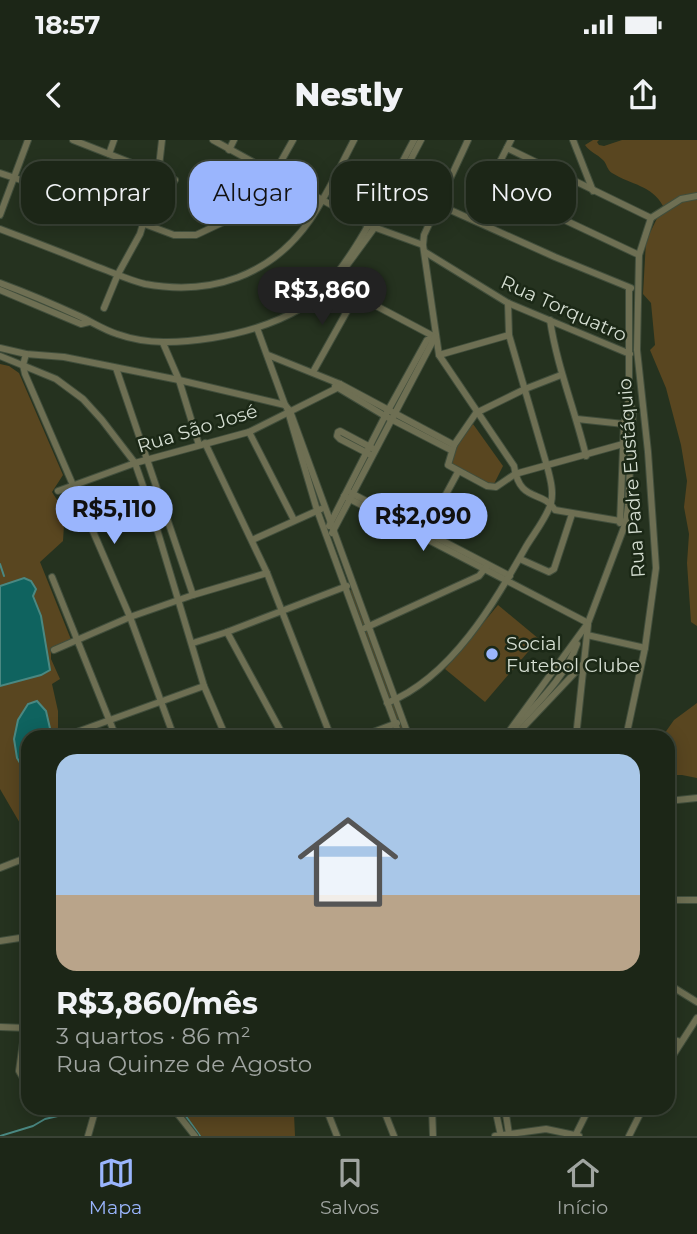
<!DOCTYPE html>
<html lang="pt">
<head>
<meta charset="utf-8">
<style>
  body { margin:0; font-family:Montserrat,sans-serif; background:#252e20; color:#f1f3f6; height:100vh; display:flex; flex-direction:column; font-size:26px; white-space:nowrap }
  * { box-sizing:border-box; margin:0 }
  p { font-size:23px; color:#a0a5a1 }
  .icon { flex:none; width:38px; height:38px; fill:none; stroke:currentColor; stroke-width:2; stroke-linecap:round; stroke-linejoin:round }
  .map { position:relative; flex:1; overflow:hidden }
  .panel { position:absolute; left:21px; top:590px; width:654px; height:385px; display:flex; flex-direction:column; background:#1c2617; border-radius:21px; box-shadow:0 4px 18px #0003,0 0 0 2px #3a4336 }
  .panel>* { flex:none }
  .hud { position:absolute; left:21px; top:21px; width:656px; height:63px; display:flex; gap:14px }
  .price { position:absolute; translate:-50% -60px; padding:0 16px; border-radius:24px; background:#9ab5fd; color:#111; font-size:23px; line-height:46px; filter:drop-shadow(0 2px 4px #0008) }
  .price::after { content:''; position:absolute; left:50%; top:42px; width:21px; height:16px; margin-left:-10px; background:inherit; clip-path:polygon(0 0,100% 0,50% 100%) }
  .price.selected { background:#222; color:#fff }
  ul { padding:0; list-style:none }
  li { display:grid; align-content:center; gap:14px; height:371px; padding:0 35px }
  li+li { border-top:2px solid #3a4336 }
  li span { display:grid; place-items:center; height:217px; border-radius:21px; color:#555 }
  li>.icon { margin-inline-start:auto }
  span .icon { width:126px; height:126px; fill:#fffc; stroke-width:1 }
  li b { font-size:30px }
  .pill { padding:0 24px; border-radius:21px; background:#1c2617; box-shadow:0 4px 18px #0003,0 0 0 2px #3a4336; font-size:24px; line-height:63px }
  .pill.selected { background:#9ab5fd; color:#111 }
  .status { display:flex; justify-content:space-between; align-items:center; height:49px; padding:0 35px; background:#1c2617; direction:ltr }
  .status svg { height:19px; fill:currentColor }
  header { display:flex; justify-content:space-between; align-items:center; height:91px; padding:0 35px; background:#1c2617; font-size:32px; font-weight:800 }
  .tab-bar { display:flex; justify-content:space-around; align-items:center; height:98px; border-top:2px solid #3a4336; background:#1c2617; font-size:19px; color:#a0a5a1 }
  .tab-bar a { display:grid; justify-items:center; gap:4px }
  .tab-bar .selected { color:#9ab5fd }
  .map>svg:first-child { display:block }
</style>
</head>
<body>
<div class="status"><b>18:57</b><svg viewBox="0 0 49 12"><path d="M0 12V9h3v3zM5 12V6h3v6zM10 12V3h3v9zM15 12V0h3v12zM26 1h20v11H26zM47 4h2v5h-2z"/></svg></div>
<header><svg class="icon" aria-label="back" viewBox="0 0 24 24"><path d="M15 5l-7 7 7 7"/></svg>Nestly<svg class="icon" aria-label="share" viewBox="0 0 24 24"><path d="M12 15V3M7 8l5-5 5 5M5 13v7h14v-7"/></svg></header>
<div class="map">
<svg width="697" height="996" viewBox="0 0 697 996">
  <rect width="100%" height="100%" fill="#25321f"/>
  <g fill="#594620">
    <path d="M593,0H599L597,2L599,5L604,6L622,0H697V486L691,482L687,423L689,394L684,367L687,341L681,305L666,248L650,210L655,205L651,163L643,154L646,101L663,66C652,45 631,45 612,33C607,30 607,24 603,20C597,14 590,12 585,5Z"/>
    <polygon points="0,224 9,226 19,233 63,335 52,352 64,371 68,382 64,385 63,401 40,422 72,502 51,509 51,519 60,539 52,544 58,571 58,597 28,597 28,707 21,685 0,649"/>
    <polygon points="470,284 473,284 503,326 493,346 449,325 454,306"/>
    <polygon points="352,450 354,450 408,597 400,597 348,451"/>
    <polygon points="498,465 539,499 485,562 445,529"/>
    <polygon points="697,563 697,638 682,635 669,635 668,597 662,597 674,580"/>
    <polygon points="175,968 319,968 321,973 294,974 295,996 197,996"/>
  </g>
  <g fill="#0f635f" stroke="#4a8882" stroke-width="2">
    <polygon points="24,438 31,441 36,449 33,456 41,476 50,530 41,535 0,546 0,446"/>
    <polygon points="37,561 46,571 52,597 28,597 28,636 17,618 14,599 18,580 28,564"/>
  </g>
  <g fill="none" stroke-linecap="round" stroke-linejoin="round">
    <g stroke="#4a8882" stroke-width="2">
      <polyline points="0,424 4,436"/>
      <polyline points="180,968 200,996"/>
      <polyline points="0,996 33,986 45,979 62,975 80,968"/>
    </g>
    <g stroke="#414e3c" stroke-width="8">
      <g id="minor">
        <polyline points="73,0 175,40"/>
        <polyline points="213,0 368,85 423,105"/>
        <path d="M468,0L424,95L423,105L439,215L514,326C520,364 542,349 555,370L626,382"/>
        <polyline points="573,0 593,51"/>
        <polyline points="507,8 651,78"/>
        <polyline points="229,10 234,0"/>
        <polyline points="109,14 114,0"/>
        <polyline points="0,33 72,57 174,95 196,95 230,79 262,55 293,0"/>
        <polyline points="488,44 639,115"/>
        <polyline points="437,64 555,117 631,148"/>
        <polyline points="0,75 28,0"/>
        <polyline points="651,78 681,59 697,56"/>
        <polyline points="471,79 511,0"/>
        <path d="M0,89C32,101 63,113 95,126C112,132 128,140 145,144C211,156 271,136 310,80C327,55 340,27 354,0"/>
        <polyline points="425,112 508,163 630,214"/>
        <polyline points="339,133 345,128 375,87 421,0"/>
        <polyline points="331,142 435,197"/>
        <path d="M0,143C27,153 53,164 79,176C92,182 104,190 117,194C148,205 180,203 212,198C244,193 275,184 303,167C346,140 389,46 414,0"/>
        <polyline points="0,150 81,184 89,182"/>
        <polyline points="104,168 118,134 140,94 158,35 162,0"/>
        <path d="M550,180C557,227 575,270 586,316"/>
        <polyline points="257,188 285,265 290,271 409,597"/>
        <polyline points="163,203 179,240 199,305"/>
        <polyline points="0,208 26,214 64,217 179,240 285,265"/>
        <polyline points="26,214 23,225 25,234 130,477 174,597"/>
        <polyline points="268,215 340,244 454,305"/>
        <polyline points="439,215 509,195"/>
        <polyline points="0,216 56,239 83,259 102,280 135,323 150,366 204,546 226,597"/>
        <polyline points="116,228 193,455"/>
        <polyline points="313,232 356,155"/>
        <polyline points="561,235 525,249 476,273 454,305 448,325 487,346 496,347 515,334 623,304"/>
        <polyline points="335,246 385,276 451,310"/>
        <polyline points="287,268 317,370 400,597"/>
        <polyline points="577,279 624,284"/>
        <polyline points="249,292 294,380"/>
        <polyline points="205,303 267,433 331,597"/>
        <polyline points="369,314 340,299 337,296 338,292 340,291 372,308"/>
        <polyline points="58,351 135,323 249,292 337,248 340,244"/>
        <polyline points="351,353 510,436"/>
        <polyline points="344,356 588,483"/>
        <polyline points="620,383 624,284 629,259 629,148"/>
        <polyline points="329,386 385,276 427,200 435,197"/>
        <polyline points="332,393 435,197"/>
        <polyline points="424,395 458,332"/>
        <polyline points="252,400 321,369"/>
        <polyline points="520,419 549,432 554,429 572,374"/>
        <polyline points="52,437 116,597"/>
        <polyline points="365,488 479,436 486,427"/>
        <polyline points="227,492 284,597"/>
        <polyline points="587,495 645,508"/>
        <polyline points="193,503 227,492 347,446"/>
        <polyline points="54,510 130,477 193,455 267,433"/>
        <path d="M387,563C452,537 494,463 527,405C535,392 547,377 551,363C554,351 550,338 547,326L509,195L508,163"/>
        <path d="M513,590C536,564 566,537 577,504"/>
        <polyline points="404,592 457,597"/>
        <polyline points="63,597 204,546"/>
        <polyline points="360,597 397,583"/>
        <polyline points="505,597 588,483 626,382 628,366 633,272 629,259"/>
        <polyline points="514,597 585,522"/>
        <polyline points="576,597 588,485"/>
        <polyline points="626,597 645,508 656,428 648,312 637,210 639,115 651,78"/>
        <polyline points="668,661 697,658"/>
        <polyline points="0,728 28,717"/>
        <polyline points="668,760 697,760"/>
        <polyline points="25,798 25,888 19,931 23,938 28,939"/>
        <polyline points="0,801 26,797"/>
        <polyline points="668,844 697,862"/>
        <polyline points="0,887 26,888"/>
        <polyline points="668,898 681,902"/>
        <polyline points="668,923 697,878"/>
        <polyline points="173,968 195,996"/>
        <polyline points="326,968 337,996"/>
        <polyline points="383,968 394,996"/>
        <polyline points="432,968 433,996"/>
        <polyline points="495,968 501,996"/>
        <polyline points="505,968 509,994"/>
        <polyline points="88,996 96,968"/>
        <polyline points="495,996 546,989 579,996"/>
        <polyline points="575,996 589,968"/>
        <polyline points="629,996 643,968"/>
      </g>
    </g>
    <use href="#minor" stroke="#6e6f53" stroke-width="6"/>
  </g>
  <circle fill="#9ab5fd" stroke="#1b2816" stroke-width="2.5" cx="492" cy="514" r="7"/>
  <g text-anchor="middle" stroke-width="5" stroke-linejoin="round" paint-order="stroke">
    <g font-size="19" fill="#d5ded2" stroke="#1b2816">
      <text transform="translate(564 168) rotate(24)" y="7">Rua Torquatro</text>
      <text transform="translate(197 288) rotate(-17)" y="7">Rua São José</text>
      <text transform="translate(631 338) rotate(-94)" y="7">Rua Padre Eustáquio</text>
    </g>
    <g font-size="19" fill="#d5ded2" stroke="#1b2816" text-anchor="start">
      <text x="506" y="510">Social<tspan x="506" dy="22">Futebol Clube</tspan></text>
    </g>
  </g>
</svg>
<b class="price selected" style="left:322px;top:187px">R$3,860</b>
<b class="price" style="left:114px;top:406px">R$5,110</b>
<b class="price" style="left:423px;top:413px">R$2,090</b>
<div class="hud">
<a class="pill">Comprar</a>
<a class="pill selected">Alugar</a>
<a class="pill">Filtros</a>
<a class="pill">Novo</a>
</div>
<section class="panel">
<ul>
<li><span style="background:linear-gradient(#a9c7e8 65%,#b9a48a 0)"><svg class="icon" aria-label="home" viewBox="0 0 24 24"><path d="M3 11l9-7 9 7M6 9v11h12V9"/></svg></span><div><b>R$3,860/mês</b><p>3 quartos · 86 m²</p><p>Rua Quinze de Agosto</p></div></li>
</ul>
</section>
</div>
<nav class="tab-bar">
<a class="selected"><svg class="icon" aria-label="map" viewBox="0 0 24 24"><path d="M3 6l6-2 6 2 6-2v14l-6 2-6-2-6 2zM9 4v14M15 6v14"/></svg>Mapa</a>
<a><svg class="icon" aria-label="saved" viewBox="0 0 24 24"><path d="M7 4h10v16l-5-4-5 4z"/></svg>Salvos</a>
<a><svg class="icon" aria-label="home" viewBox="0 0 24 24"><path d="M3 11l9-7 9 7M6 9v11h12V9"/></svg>Início</a>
</nav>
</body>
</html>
